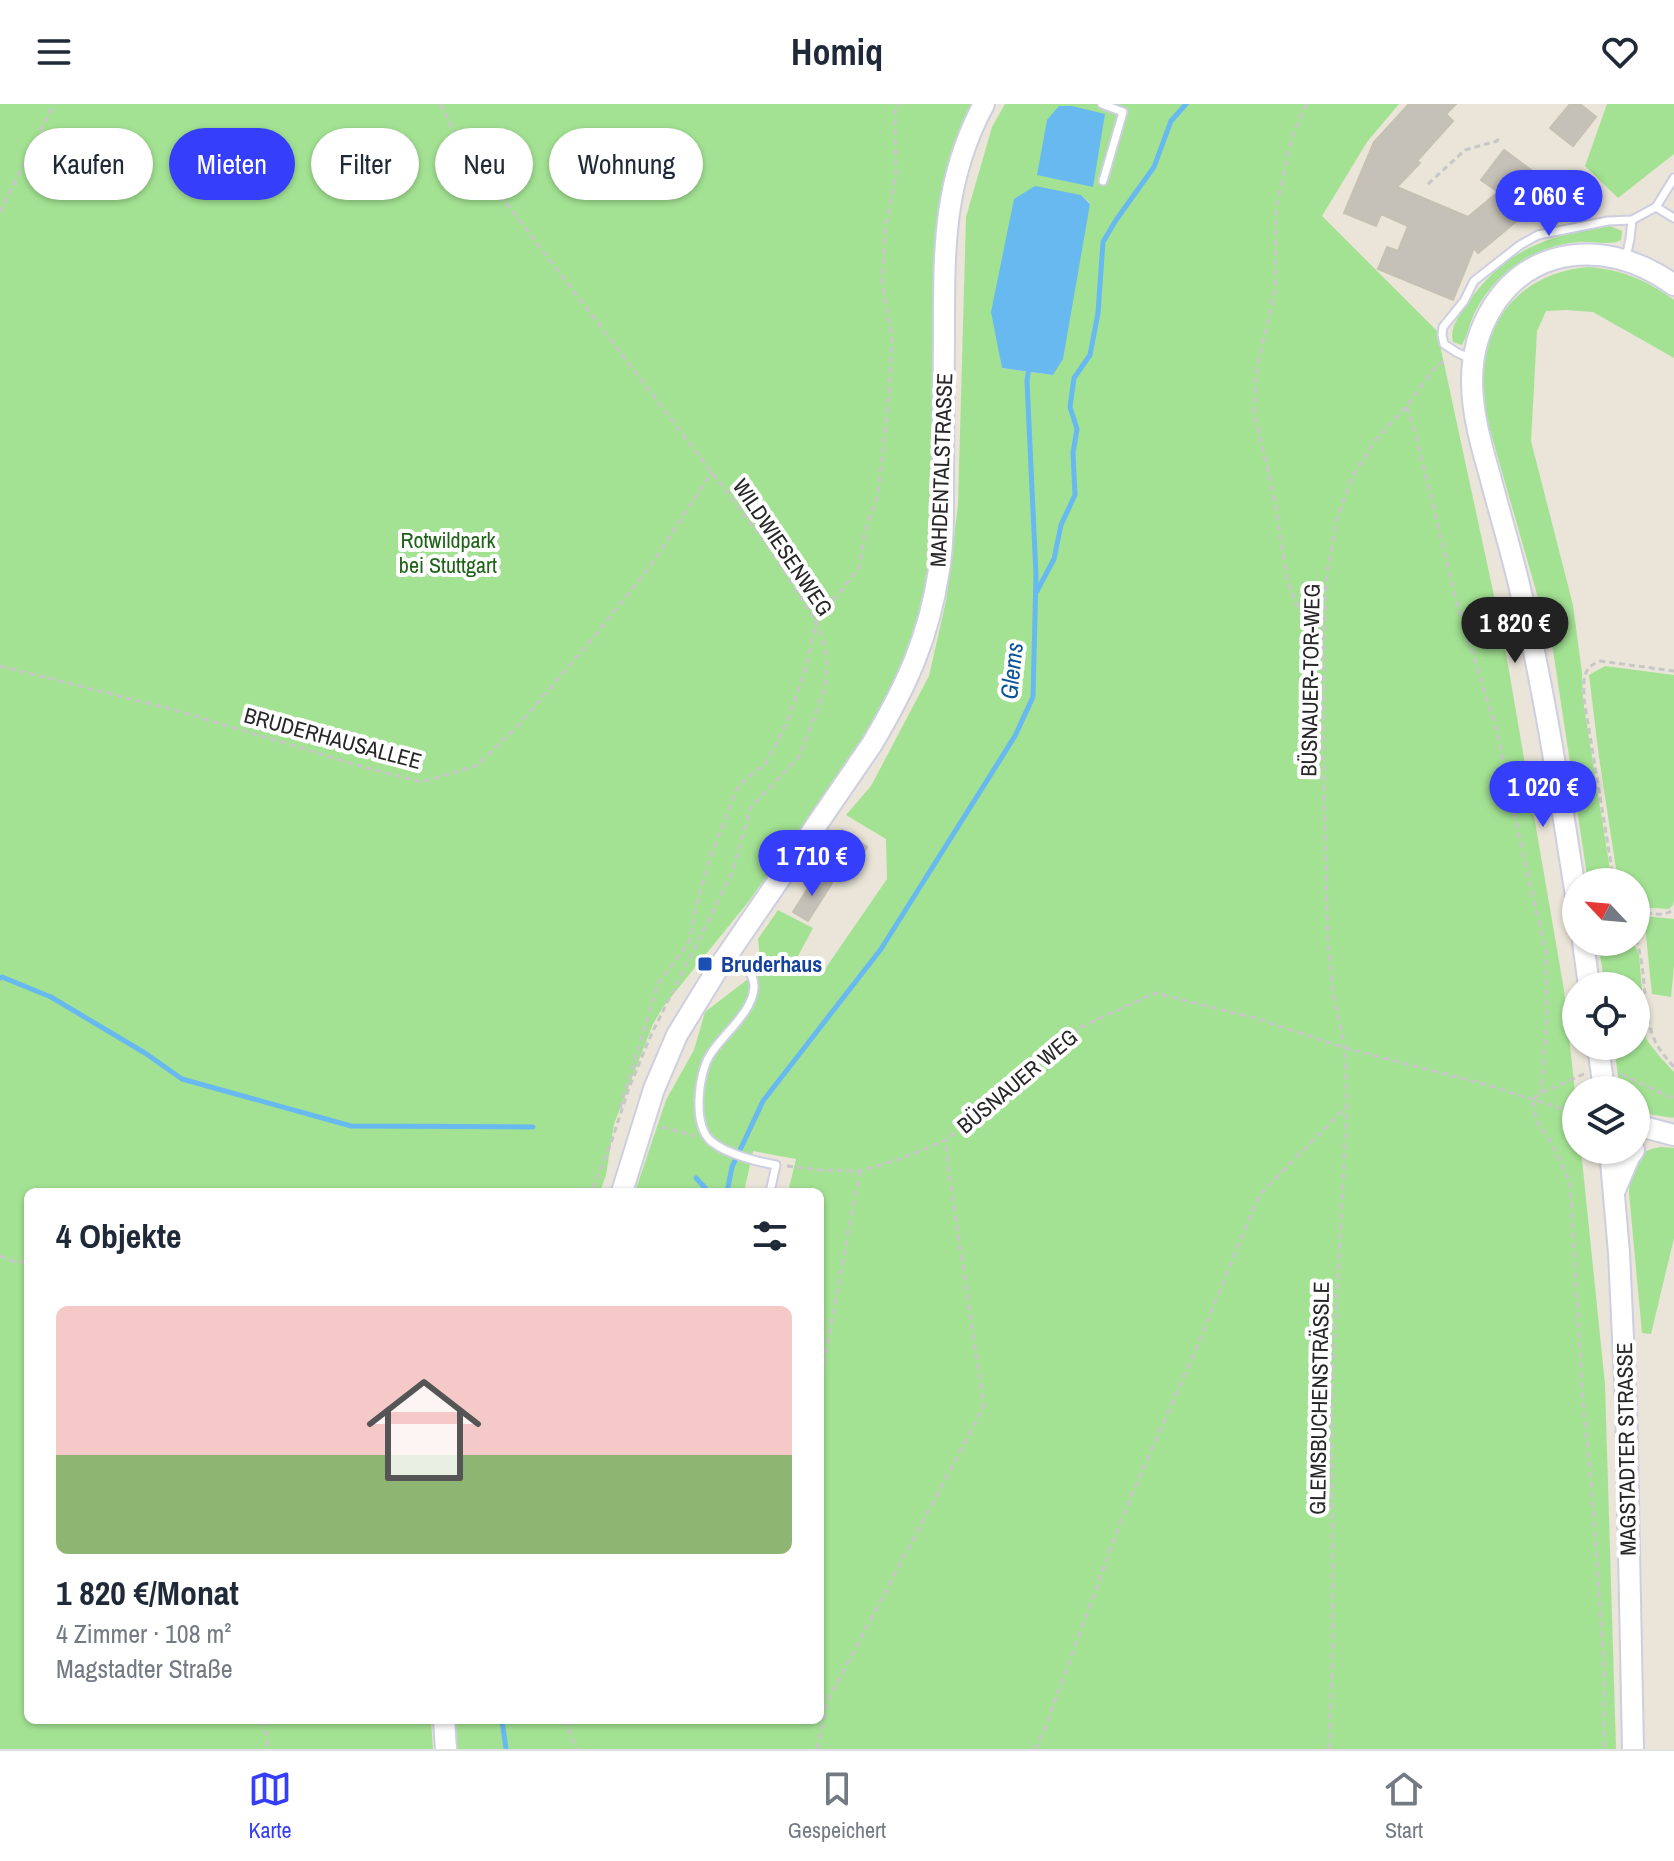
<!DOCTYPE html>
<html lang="de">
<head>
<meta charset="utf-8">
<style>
  body { margin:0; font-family:"Archivo Narrow",sans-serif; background:#f2f2f3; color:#1f2937; height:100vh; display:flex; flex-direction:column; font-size:30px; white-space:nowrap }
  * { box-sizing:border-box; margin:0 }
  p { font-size:26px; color:#747a83 }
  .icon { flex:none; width:44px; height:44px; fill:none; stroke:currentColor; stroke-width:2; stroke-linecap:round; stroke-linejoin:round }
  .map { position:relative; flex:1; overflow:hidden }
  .panel { position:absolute; left:24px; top:1084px; width:800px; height:536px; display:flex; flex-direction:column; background:#fff; border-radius:12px; box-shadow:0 2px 6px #0004 }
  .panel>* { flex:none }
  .hud { position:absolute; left:24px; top:24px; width:800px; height:72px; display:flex; gap:16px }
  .needle { width:52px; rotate:296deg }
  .fabs { position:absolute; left:1562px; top:764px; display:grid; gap:16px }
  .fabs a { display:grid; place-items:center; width:88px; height:88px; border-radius:50%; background:#fff; box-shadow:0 2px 6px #0004; font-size:40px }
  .price { position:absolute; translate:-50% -68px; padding:0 18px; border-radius:28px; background:#343efb; color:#fff; font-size:26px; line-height:52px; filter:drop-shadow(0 2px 4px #0008) }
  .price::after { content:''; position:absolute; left:50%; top:48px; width:24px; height:18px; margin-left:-12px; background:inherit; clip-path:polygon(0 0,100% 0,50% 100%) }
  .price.selected { background:#222; color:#fff }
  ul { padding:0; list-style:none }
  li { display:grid; align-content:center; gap:16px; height:424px; padding:0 32px }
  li+li { border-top:2px solid #e0e1e3 }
  li span { display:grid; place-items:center; height:248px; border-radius:12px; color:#555 }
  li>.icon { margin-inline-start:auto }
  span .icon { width:144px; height:144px; fill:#fffc; stroke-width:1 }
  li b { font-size:34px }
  h2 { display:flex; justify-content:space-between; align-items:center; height:96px; padding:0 32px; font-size:34px }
  .tag { padding:0 28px; border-radius:36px; background:#fff; box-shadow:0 2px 6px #0004; font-size:28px; line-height:72px }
  .tag.selected { background:#343efb; color:#fff }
  header { display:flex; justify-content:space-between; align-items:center; height:104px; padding:0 32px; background:#fff; font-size:36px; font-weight:700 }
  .tabs { display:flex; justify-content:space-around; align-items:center; height:112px; border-top:2px solid #e0e1e3; background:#fff; font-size:22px; color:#747a83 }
  .tabs a { display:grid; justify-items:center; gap:4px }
  .tabs .selected { color:#343efb }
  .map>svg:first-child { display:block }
</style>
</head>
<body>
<header><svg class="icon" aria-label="menu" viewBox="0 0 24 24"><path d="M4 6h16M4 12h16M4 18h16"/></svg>Homiq<svg class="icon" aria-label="heart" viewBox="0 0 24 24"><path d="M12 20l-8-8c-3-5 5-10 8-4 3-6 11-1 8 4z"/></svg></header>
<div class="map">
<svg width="1674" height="1645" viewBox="0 0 1674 1645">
  <rect width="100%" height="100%" fill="#eae5d8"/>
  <g fill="#a3e293" fill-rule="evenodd">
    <polygon points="0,0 978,0 958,37 943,79 935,129 930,473 902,569 851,653 749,797 663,903 653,920 614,1020 606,1071 600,1088 28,1088 28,1616 431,1616 433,1645 0,1645"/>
    <path d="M1005,0H1399L1367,38L1322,112L1437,227L1504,538L1564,886L1576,997V1046H1581L1605,1280L1616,1645H453L452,1616H820V1088H788L796,1055L753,1047L744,1088H635L666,996L694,946L705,908L761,865L758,835L778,806L813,824L798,852L825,865L887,775L886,735L846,711L871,682L929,572L946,497L958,401L966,113L992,23ZM1081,91L1090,99L1053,271L1002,264Z"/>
    <polygon points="1607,0 1674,0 1674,50 1618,94 1585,62"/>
    <path d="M1610,122L1622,127L1621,136C1611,142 1591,137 1578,138C1535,142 1496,168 1476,206C1470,217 1468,230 1462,241L1453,238C1449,223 1460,211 1468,199C1506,144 1547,132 1610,122Z"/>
    <path d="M1589,163C1623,166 1646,176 1674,196V254L1593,208L1566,206L1546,207L1537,227L1531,337L1573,501L1582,569L1583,596L1612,778H1588L1553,546L1486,312C1484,293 1481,274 1485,255C1494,200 1535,167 1589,163Z"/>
    <polygon points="1605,562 1674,571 1674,796 1673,801 1669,805 1636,803 1636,778 1618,778 1599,653 1589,571"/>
    <polygon points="1644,812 1674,815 1674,861 1671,893 1652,890"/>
    <polygon points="1598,838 1633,838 1639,850 1646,935 1660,953 1674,968 1674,1013 1673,1014 1636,1008 1636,986 1620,986 1614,942 1636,942 1636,882 1605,882"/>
    <path d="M1661,1043L1674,1044V1134L1651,1230L1642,1229L1629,1089C1630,1063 1633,1047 1661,1043Z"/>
  </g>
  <g fill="#68b9ef">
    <polygon points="1059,2 1072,2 1105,10 1093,83 1037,71 1047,16"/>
    <polygon points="1035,82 1081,91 1090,100 1063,255 1053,271 1002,264 991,208 1014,95"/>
  </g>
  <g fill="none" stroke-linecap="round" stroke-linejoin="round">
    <g stroke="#68b9ef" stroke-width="5">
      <polyline points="1037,487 1054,455 1061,421 1075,391 1073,349 1077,325 1070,303 1074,274 1090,251 1098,209 1103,138 1116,116 1154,63 1171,17 1186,0"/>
      <polyline points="0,874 2,873 51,893 145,949 182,975 351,1022 533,1023"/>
      <polyline points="696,1074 709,1088"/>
      <polyline points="727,1088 732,1063 763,997 881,845 1015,632 1033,593 1036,471 1027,277 1029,264"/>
      <polyline points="502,1616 506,1645"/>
    </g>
  </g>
  <g fill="#c5c1b8" stroke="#c5c1b2" stroke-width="2">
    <polygon points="1409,0 1456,0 1446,10 1453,17 1417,57 1420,59 1397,83 1468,113 1498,88 1481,76 1504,46 1531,66 1528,70 1547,84 1526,112 1524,111 1478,149 1474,144 1453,196 1378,165 1387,143 1398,147 1408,122 1381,110 1376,122 1344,109 1374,38"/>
    <polygon points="1570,0 1580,0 1596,13 1573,42 1550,24"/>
    <polygon points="842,726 867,743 854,763 829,746"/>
    <polygon points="817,770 832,779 808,817 793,808"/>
  </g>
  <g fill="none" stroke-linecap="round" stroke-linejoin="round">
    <g stroke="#cdcee1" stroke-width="11">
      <g id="lane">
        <polyline points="1102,0 1123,8 1103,77"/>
        <polyline points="1656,103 1674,114"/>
        <polyline points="1626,153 1630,135 1632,116"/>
        <polyline points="1473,256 1456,248 1444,240 1442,231 1443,223 1464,197 1474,177 1520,141 1538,131 1608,117 1632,116 1656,103 1674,74"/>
        <path d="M728,853C741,861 755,867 754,884C752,909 723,930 710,951C698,970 692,1022 712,1038C727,1050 758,1058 776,1061L770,1088"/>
      </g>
    </g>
    <g stroke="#cdcee1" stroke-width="24">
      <g id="secondary">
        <path d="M1576,792C1560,691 1545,589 1521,489C1512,449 1500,411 1490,372C1481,341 1472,309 1472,277C1472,224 1501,171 1554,155C1597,143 1639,156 1674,181"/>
        <polyline points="1583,838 1589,882"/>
        <polyline points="1598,942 1604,986"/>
        <polyline points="1636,1021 1674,1031"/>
        <polyline points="1610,1046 1619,1149 1626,1298 1633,1645"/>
        <polyline points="1615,1086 1629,1053 1634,1046"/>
        <path d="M622,1088L654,985L677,931L715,869L872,640C906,583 929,533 939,466C944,434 943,402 943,369C943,323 944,276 944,230C944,146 943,76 984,0"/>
        <polyline points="444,1616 446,1645"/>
      </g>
    </g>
    <g stroke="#c7c7c7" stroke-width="3" stroke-dasharray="6 4" stroke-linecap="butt">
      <polyline points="440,0 458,34 488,75 768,442 816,517 825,541 827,560 825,585 799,653 751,703 732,769 651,931 629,984 611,1039 591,1088"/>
      <polyline points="1306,0 1292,33 1276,105 1275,187 1257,263 1254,306 1276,403 1287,477 1299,506 1324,533"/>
      <polyline points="1428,80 1465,46 1497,37 1500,32"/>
      <polyline points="0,108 54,0"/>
      <polyline points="1407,303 1416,331 1455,492 1496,624 1524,754 1546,848 1547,917 1541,989"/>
      <polyline points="0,562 175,606 367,664 422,678 476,662 517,623 597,529 651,461 712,368"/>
      <path d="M1614,778L1584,595C1584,577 1581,564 1600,557L1674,567"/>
      <path d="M1636,807C1649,809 1664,814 1674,805"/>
      <path d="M1636,835C1647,867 1642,909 1655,937C1660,947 1667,955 1674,963"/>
      <polyline points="1584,970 1541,989 1532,996 1537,1018 1552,1039 1570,1079 1583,1298 1592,1387 1604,1562 1604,1645"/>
      <polyline points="1621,970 1674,995"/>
      <polyline points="620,1004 658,880 689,838 696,802 709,757 738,682 766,659 788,616 807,560 816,517 859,464 866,424 878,390 889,293 892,232 882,179 885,126 896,71 895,7 899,0"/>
      <polyline points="662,1023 695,1032"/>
      <polyline points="787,1062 819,1066 860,1067 903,1054 946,1036 1012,977 1077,925 1155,889 1255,914 1345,944 1484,980 1576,1009"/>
      <polyline points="0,1152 13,1157 28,1159"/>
      <polyline points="820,1279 860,1067"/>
      <polyline points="265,1616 268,1645"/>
      <polyline points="564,1616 577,1645"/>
      <polyline points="817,1645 828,1596 984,1302 948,1063 946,1036"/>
      <polyline points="1035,1645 1045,1624 1123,1411 1195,1247 1259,1091 1347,1002"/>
      <polyline points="1329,1645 1333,1536 1332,1284 1347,1002 1345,944 1333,890 1328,838 1323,650 1324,533 1327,472 1336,418 1352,373 1377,334 1407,302 1435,263 1445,256"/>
    </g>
    <use href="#lane" stroke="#fff" stroke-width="7"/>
    <use href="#secondary" stroke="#fff" stroke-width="20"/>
  </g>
  <rect fill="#1a4fb4" stroke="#fff" stroke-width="3" x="697" y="852" width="16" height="16" rx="4"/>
  <g text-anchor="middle" stroke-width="8" stroke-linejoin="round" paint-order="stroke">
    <g font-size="22" fill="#272727" stroke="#fff">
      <text transform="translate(941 366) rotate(-88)" y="8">MAHDENTALSTRASSE</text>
      <text transform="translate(783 443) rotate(56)" y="8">WILDWIESENWEG</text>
      <text transform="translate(1310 576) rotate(-89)" y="8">BÜSNAUER-TOR-WEG</text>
      <text transform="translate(333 634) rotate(15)" y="8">BRUDERHAUSALLEE</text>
      <text transform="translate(1017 977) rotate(-40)" y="8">BÜSNAUER WEG</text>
      <text transform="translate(1319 1294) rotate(-89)" y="8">GLEMSBUCHENSTRÄSSLE</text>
      <text transform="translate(1626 1345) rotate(-91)" y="8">MAGSTADTER STRASSE</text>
    </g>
    <g font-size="22" fill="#1e6318" stroke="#fff">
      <text x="448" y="444">Rotwildpark<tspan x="448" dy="25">bei Stuttgart</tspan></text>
    </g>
    <g font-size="22" font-weight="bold" fill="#164399" stroke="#fff" text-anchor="start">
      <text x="721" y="868">Bruderhaus</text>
    </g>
    <g font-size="24" font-style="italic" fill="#0c5496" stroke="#fff">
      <text transform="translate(1012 567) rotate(-84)" y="8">Glems</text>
    </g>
  </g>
</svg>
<div class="fabs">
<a><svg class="needle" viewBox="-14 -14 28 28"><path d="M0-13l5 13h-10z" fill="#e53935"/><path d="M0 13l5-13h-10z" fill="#747a83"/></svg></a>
<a><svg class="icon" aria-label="locate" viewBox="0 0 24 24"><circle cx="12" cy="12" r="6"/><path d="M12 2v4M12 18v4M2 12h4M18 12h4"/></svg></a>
<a><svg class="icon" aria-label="layers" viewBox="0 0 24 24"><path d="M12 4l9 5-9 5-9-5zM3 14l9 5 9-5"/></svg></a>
</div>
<b class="price" style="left:1549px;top:134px">2 060 €</b>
<b class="price selected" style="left:1515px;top:561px">1 820 €</b>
<b class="price" style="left:1543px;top:725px">1 020 €</b>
<b class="price" style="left:812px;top:794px">1 710 €</b>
<div class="hud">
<a class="tag">Kaufen</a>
<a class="tag selected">Mieten</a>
<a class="tag">Filter</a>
<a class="tag">Neu</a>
<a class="tag">Wohnung</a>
</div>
<section class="panel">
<h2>4 Objekte<svg class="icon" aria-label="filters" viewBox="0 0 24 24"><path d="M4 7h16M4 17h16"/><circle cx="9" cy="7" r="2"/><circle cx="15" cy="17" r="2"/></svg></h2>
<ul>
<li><span style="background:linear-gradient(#f6c9c9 60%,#8fb573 0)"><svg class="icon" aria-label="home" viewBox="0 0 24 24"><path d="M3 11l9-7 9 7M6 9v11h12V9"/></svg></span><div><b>1 820 €/Monat</b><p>4 Zimmer · 108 m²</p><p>Magstadter Straße</p></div></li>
</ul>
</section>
</div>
<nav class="tabs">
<a class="selected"><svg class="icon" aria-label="map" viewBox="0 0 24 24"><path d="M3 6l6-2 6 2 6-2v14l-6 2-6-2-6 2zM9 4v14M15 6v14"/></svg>Karte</a>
<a><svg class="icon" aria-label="saved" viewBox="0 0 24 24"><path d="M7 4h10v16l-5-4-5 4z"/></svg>Gespeichert</a>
<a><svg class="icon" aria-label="home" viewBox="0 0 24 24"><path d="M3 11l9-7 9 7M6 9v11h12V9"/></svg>Start</a>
</nav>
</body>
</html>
